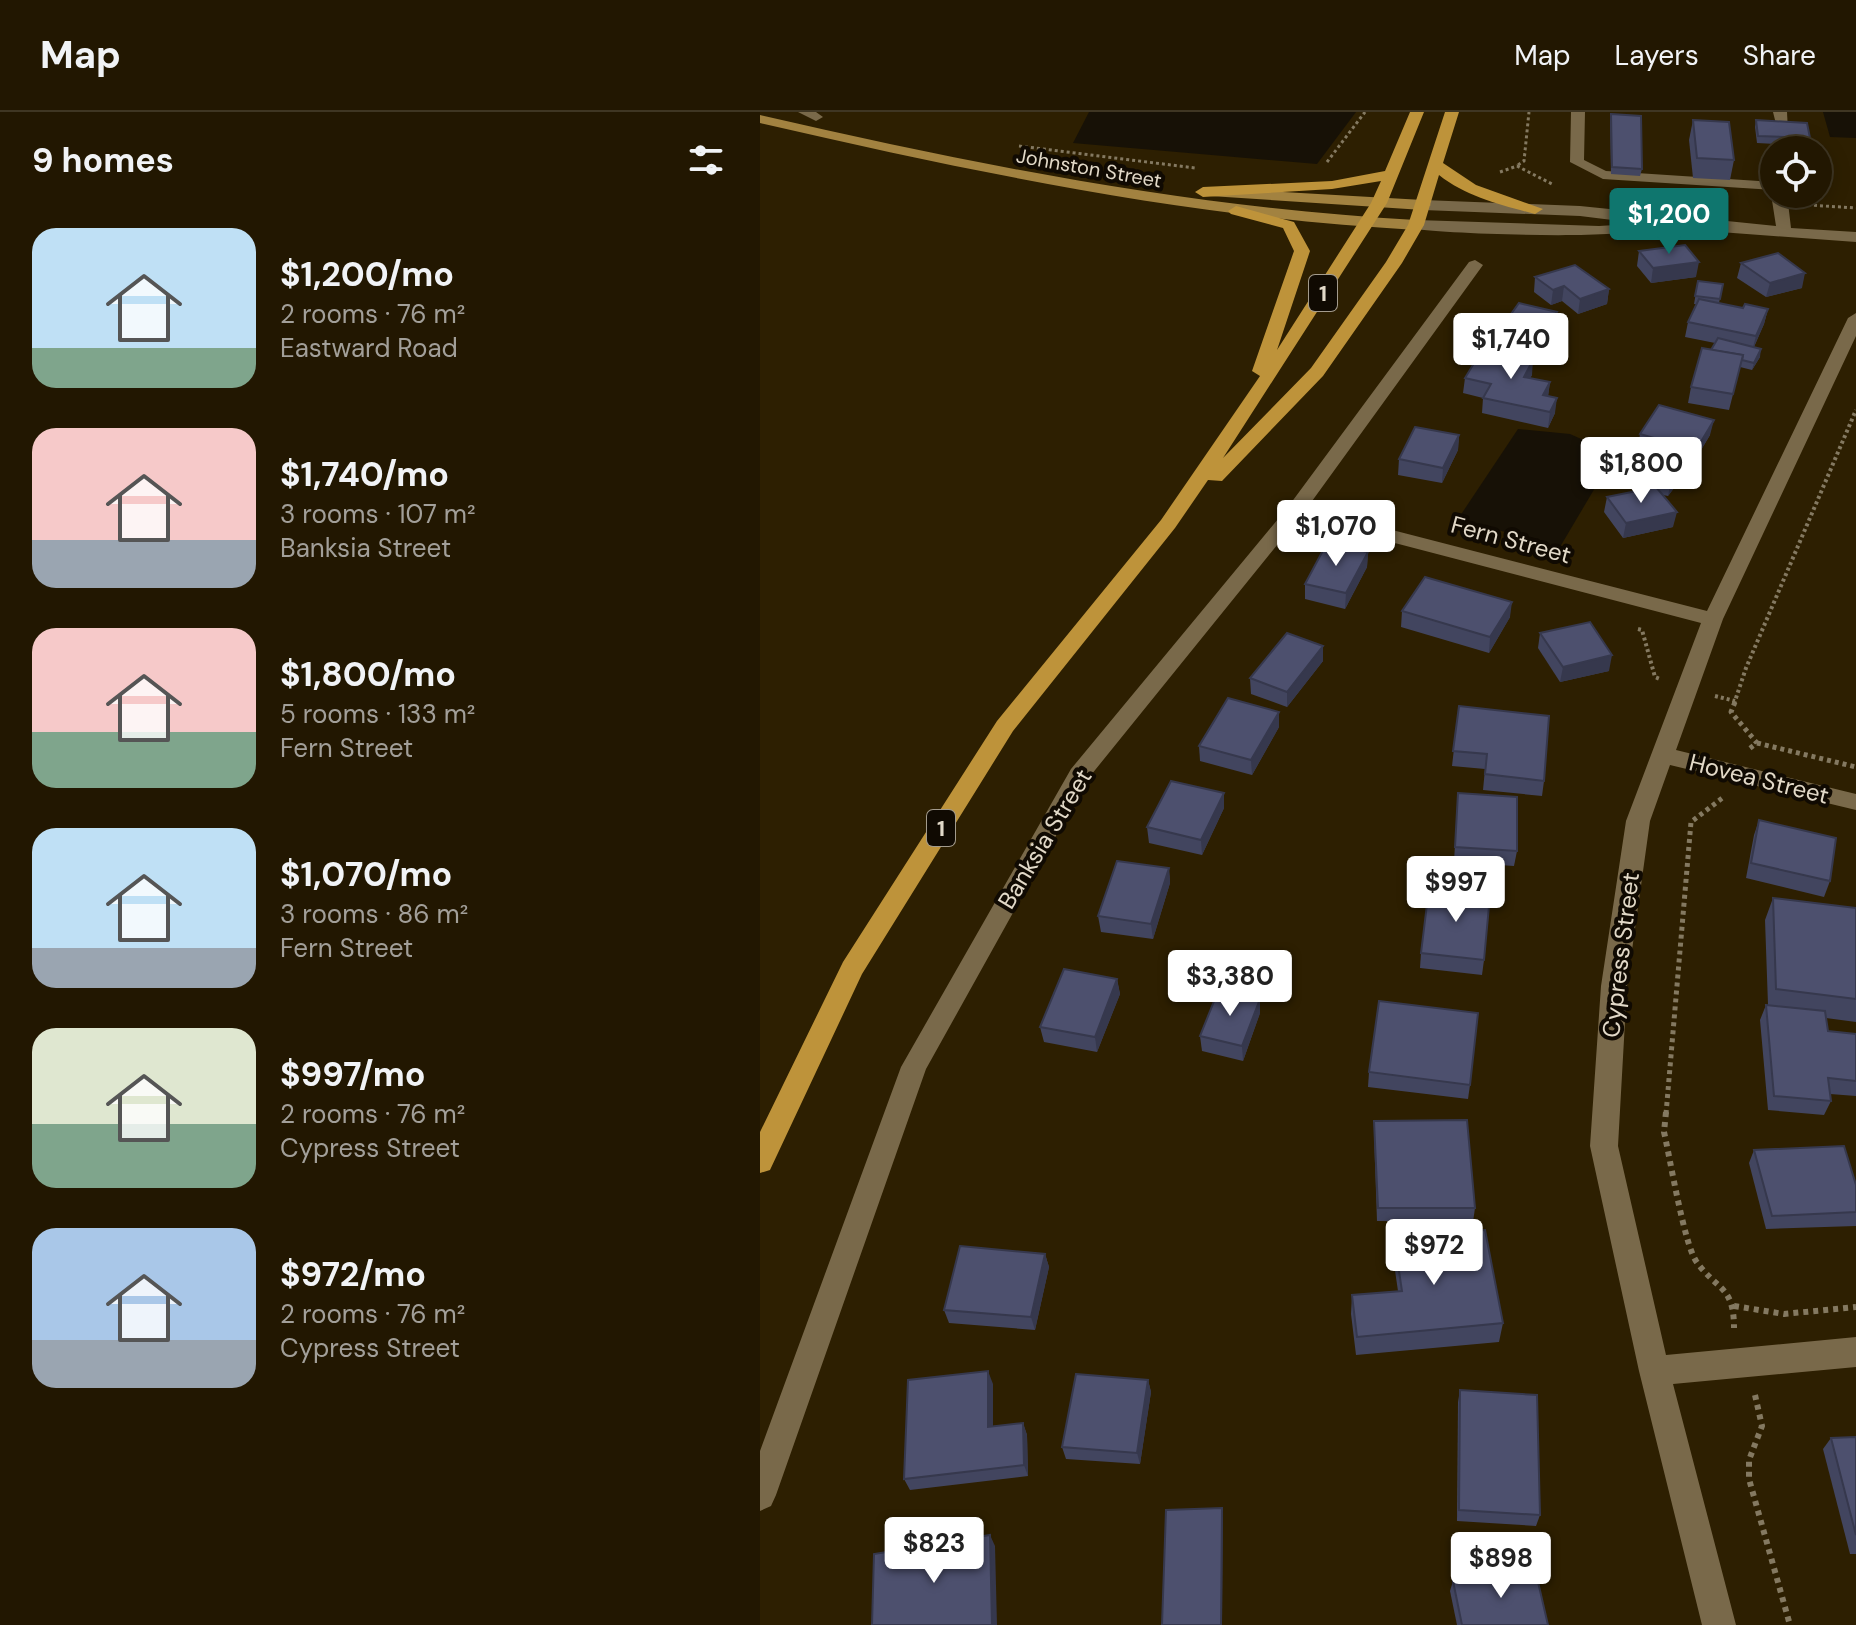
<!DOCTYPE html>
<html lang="en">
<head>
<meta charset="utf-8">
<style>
  body { margin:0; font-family:"DM Sans",sans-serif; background:#2e2410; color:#f1f3f6; height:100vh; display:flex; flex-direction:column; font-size:30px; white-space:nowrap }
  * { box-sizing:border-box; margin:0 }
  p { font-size:26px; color:#a29f99 }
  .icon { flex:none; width:44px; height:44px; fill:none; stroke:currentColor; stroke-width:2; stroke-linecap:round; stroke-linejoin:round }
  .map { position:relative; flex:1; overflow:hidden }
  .sheet { display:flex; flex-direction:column; background:#221701; width:760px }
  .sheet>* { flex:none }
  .tools { position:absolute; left:1000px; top:24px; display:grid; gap:16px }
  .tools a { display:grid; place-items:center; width:72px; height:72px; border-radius:50%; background:#221701; box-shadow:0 4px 20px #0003,0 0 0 2px #3f3623; font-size:40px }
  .price { position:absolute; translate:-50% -68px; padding:0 18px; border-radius:8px; background:#fff; color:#222; font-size:26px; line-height:52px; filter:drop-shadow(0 2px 4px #0008) }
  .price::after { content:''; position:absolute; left:50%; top:48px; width:24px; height:18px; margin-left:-12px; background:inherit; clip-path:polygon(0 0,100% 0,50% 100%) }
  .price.on { background:#0f766e; color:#fff }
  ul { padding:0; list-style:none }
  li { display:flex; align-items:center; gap:24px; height:200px; padding:0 32px }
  li span { display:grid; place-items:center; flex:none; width:224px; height:160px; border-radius:24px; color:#555 }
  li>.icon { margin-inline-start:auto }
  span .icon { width:96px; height:96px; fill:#fffc; stroke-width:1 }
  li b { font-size:34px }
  h2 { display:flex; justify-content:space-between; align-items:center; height:96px; padding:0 32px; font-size:34px }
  header { display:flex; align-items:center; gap:48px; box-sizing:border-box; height:112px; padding:0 40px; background:#221701; border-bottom:2px solid #3f3623 }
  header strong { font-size:38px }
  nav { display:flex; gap:44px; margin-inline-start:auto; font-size:28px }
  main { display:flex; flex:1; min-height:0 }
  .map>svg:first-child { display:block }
</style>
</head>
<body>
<header>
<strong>Map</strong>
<nav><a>Map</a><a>Layers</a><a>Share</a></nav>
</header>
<main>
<section class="sheet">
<h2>9 homes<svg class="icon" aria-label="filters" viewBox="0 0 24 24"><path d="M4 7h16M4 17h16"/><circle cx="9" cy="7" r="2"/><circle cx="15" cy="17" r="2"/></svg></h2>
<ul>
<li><span style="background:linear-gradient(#bfe0f5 75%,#7fa58c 0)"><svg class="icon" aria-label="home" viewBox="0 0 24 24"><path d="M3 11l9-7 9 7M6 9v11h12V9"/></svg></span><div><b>$1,200/mo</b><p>2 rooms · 76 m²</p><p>Eastward Road</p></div></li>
<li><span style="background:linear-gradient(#f6c9c9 70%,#9aa5b1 0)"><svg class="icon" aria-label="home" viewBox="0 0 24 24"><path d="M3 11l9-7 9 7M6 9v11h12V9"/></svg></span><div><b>$1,740/mo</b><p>3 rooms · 107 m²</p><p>Banksia Street</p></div></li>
<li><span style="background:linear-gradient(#f6c9c9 65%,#7fa58c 0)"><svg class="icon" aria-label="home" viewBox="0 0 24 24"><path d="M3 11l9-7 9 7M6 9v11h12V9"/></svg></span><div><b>$1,800/mo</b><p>5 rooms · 133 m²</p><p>Fern Street</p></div></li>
<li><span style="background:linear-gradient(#bfe0f5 75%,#9aa5b1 0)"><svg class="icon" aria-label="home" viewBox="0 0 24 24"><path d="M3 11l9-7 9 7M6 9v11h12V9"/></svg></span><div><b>$1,070/mo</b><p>3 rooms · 86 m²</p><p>Fern Street</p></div></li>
<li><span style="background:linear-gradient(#dfe7d0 60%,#7fa58c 0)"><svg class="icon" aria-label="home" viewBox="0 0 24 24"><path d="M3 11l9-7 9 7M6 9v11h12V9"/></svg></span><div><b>$997/mo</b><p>2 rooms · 76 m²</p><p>Cypress Street</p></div></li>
<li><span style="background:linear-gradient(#a9c7e8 70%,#9aa5b1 0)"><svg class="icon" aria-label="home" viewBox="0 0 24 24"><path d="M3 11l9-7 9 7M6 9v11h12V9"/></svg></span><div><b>$972/mo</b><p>2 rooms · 76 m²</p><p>Cypress Street</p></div></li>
</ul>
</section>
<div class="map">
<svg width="1096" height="1513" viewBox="0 0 1096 1513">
  <rect width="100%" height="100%" fill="#2d1f01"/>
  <g fill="#171106">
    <polygon points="329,0 596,0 557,52 313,31"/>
    <polygon points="1063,0 1096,0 1096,26 1070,25"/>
    <polygon points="758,317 810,322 855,342 800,435 698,407"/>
  </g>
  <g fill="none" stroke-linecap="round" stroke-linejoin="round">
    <g stroke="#847961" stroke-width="3" stroke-dasharray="3 3" stroke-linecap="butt">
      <polyline points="259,34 435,56"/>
      <polyline points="567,50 605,0"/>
      <polyline points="758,53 764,49 769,0"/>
      <polyline points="740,60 757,54 792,72"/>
      <polyline points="1048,93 1096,96"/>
    </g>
    <g stroke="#847961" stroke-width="4" stroke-dasharray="3 3" stroke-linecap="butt">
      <polyline points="878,517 882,518 895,565 900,567"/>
      <polyline points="955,584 975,589"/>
      <polyline points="974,592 986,556 1096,298"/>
    </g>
    <g stroke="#847961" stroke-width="5" stroke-dasharray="4 4" stroke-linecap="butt">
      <polyline points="975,590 971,600 997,631 989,637"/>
      <polyline points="997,631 1096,655"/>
      <polyline points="906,1002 931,710 965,684"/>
    </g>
    <g stroke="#847961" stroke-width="6" stroke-dasharray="5 5" stroke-linecap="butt">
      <path d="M906,1000L904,1020C910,1046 924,1131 936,1149C957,1179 974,1173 974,1216"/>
      <polyline points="974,1194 1024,1202 1096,1195"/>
      <polyline points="995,1283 1002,1314 989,1348 989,1367 1030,1513"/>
    </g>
    <g fill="#79694a" fill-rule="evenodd">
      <polygon points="38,0 56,0 63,5 56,9"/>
      <polygon points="811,0 825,0 824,48 846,59 1014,70 1014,78 843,67 810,50"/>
      <polygon points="1013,0 1027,0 1028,20 1018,20"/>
      <polygon points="1014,79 1014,82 1027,82 1031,116 1096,120 1096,130 933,118 820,104 663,98 655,93 663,88 820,94 1016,114 1011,82"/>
      <path d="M656,108L839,114L871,112L879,117C866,128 676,122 651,116V110Z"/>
      <polygon points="715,148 723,153 547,396 947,499 1088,206 1096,201 1096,224 963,507 916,638 1096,682 1096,698 910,653 890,709 867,874 858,1034 906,1243 1096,1225 1096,1255 913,1272 976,1513 942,1513 879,1259 830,1034 841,874 866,709 941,511 539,406 327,668 166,957 16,1383 11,1394 0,1399 0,1339 141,955 311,657 528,395 709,150"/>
    </g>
    <g fill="#a28240" fill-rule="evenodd">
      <path d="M0,3C217,53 433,96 656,108L664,113L656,118C433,106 217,61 0,11Z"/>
      <polygon points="455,76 663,88 671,93 663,98 450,84 450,78"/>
    </g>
    <path fill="#be933a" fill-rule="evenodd" d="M650,0H664L627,91L463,346L551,256L626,150L648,113L685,0H699L683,51L716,73L783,97L775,102C741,93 707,85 679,63L664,113L642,151L563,264L462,369L448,368L415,416L253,619L102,862L10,1058L0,1061V1020L83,850L237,609L401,408L500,264L492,259L534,139L523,116L471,102L468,99L476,94L534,110L550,139L517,238L611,91L621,69L572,77L443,85L435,80L443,75L572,69L625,59Z"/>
  </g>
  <g fill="#42455f">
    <polygon points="851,2 882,57 880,64 851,62 850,9"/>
    <polygon points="933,8 974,48 970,68 933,66 929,28"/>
    <polygon points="996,8 1050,26 1048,34 997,31 995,15"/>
    <polygon points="879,139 936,165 891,171 877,154"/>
    <polygon points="981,151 1042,176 1006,185 977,166"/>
    <polygon points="775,165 849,177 847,192 818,202 802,189 791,193 774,180"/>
    <polygon points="938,169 963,172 959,191 983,196 1008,197 1004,212 994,235 1000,245 992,258 980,255 969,298 928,291 931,275 955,231 925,225 928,210 936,192 934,192"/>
    <polygon points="795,215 778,240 740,231 741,216"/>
    <polygon points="772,263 770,266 790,270 788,284 795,301 788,316 722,301 723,286 703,281 705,266"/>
    <polygon points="880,322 950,323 932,353 877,338"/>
    <polygon points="699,323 698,338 682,371 638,363 639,347"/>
    <polygon points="855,352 923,352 920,368 908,384 903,383 913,415 863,426 844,400 847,385 885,377 853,367"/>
    <polygon points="608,440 607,455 585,497 545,487 545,472"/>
    <polygon points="642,499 750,505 729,541 641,515"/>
    <polygon points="780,521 849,559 800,570 778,536"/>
    <polygon points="563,534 563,549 527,595 491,582 490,566"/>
    <polygon points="699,594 784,669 782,684 723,678 725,657 692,654"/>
    <polygon points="519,615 492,663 440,649 439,634"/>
    <polygon points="698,681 757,739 754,754 694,750"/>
    <polygon points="464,696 442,743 389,731 387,715"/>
    <polygon points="999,708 1070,769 1064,785 986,766 994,723"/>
    <polygon points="409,756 410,771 393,827 341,820 338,804"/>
    <polygon points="1013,786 1096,796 1096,910 1066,906 1068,919 1096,922 1096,984 1070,982 1071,989 1064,1003 1008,998 1000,908 1006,893 1008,893 1005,808"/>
    <polygon points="661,841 724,848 722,863 660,856"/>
    <polygon points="357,867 360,882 337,940 284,930 280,915"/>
    <polygon points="500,901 483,949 442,939 440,924"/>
    <polygon points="609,960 710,973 708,987 608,975"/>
    <polygon points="614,1009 715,1096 713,1110 617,1109 614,1023"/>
    <polygon points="994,1038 1096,1073 1096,1114 1006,1117 989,1051"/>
    <polygon points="634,1126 743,1211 739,1230 596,1243 591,1202 592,1183 638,1179 633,1145"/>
    <polygon points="285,1142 289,1155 275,1218 189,1211 184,1198"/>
    <polygon points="388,1268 391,1280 380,1352 306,1347 302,1335"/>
    <polygon points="233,1272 233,1314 263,1311 267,1323 268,1364 150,1378 144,1367"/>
    <polygon points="700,1278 780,1403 776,1414 697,1409 698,1290"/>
    <polygon points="1096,1325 1096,1442 1090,1442 1063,1337 1071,1326"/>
    <polygon points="693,1469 788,1513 697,1513 690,1479"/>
  </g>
  <g fill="#36384d">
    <polygon points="939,150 936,165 891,171 893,156"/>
    <polygon points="1045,161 1042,176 1006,185 1010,171"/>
    <polygon points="804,174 802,189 791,193 793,178"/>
    <polygon points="849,177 847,192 818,202 820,187"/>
    <polygon points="1008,197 1004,212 992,239 996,224"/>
    <polygon points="797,200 795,215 778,240 780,225"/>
    <polygon points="1001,237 1000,245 992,258 994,251"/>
    <polygon points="773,248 772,263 763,280 764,265"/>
    <polygon points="790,270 788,285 783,283"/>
    <polygon points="797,286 795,301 788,316 790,300"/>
    <polygon points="954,308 950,323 932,353 936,338"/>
    <polygon points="699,323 698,338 682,371 683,356"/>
    <polygon points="923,352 920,368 908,384 911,369"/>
    <polygon points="917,400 913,415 863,426 866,411"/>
    <polygon points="608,440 607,455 585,497 586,481"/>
    <polygon points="752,490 750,505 729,541 730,525"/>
    <polygon points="563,534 563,549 527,595 527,580"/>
    <polygon points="852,543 849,559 800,570 803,555"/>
    <polygon points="519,600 519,615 492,663 491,648"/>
    <polygon points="464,681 464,696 442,743 441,728"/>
    <polygon points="409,756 410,771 393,827 391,812"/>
    <polygon points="357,867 360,882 337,940 335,925"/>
    <polygon points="500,887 500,901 483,949 482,934"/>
    <polygon points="285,1142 289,1155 275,1218 271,1205"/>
    <polygon points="228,1259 233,1272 233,1326 228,1315"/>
    <polygon points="388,1268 391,1280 380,1352 377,1341"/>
    <polygon points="263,1311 267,1323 268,1364 264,1353"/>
    <polygon points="462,1396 463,1407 462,1513 461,1513"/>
    <polygon points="230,1423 235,1434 237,1513 232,1513"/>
  </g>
  <g fill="#4d506e" stroke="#36384d" stroke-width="2">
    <polygon points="851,2 881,4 882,57 852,55"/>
    <polygon points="933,8 969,10 974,48 937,46"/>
    <polygon points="996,8 1047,11 1050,26 998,24"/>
    <polygon points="925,133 939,150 893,156 879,139"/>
    <polygon points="1018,141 1045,161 1010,171 981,151"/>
    <polygon points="815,153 849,177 820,187 804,174 793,178 775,165"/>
    <polygon points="938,169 963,172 960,187 935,184"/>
    <polygon points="939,187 983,196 985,192 1008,197 996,224 928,210"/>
    <polygon points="759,191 797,200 780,225 741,216"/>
    <polygon points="958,226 1001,237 994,251 982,248 983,243 951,238"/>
    <polygon points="942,236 983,243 973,282 931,275"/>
    <polygon points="722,238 773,248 764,265 790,270 783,283 797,286 790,300 723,286 731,272 705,266"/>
    <polygon points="899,293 954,308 936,338 880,322"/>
    <polygon points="655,315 699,323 683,356 639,347"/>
    <polygon points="868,335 923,352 911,369 855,352"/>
    <polygon points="896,375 917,400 866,411 847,385"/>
    <polygon points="567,431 608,440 586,481 545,472"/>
    <polygon points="665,465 752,490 730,525 642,499"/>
    <polygon points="830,510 852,543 803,555 780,521"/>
    <polygon points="527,521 563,534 527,580 490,566"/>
    <polygon points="468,586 519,600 491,648 439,634"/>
    <polygon points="699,594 789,604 784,669 725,662 727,642 693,639"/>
    <polygon points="411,669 464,681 441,728 387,715"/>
    <polygon points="698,681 757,685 757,739 695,735"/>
    <polygon points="999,708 1076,726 1070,769 991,751"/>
    <polygon points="357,749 409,756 391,812 338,804"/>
    <polygon points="669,776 730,783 724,848 661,841"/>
    <polygon points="1013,786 1096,796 1096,887 1016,877"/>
    <polygon points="304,857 357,867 335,925 280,915"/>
    <polygon points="459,877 500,887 482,934 440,924"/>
    <polygon points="619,889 718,901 710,973 609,960"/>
    <polygon points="1006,893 1065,899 1068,919 1096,922 1096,969 1068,966 1071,989 1014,984"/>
    <polygon points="707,1008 715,1096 618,1096 614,1009"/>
    <polygon points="1084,1034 1096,1073 1096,1100 1012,1104 994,1038"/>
    <polygon points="725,1118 743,1211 597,1225 592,1183 642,1179 634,1126"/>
    <polygon points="200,1134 285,1142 271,1205 184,1198"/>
    <polygon points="228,1259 228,1315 263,1311 264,1353 144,1367 148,1268"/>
    <polygon points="316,1262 388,1268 377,1341 302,1335"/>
    <polygon points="700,1278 777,1283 780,1403 699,1398"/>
    <polygon points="1096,1325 1096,1423 1071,1326"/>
    <polygon points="462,1396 461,1513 402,1513 406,1398"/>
    <polygon points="230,1423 232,1513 112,1513 114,1442"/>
    <polygon points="775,1457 788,1513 702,1513 693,1469"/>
  </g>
  <g text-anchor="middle" stroke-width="8" stroke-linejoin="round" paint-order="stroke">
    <g font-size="20" fill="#e2d9c8" stroke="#100a02">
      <text transform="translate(329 56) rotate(10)" y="7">Johnston Street</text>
    </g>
    <g fill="#100a02" stroke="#a39b8d" stroke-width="2">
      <rect x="549" y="163" width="28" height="36" rx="6"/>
      <rect x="167" y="698" width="28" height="36" rx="6"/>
    </g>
    <g font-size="22" font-weight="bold" fill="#e2d9c8">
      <text x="563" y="189">1</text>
      <text x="181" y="724">1</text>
    </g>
    <g font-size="24" fill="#e2d9c8" stroke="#100a02">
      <text transform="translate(751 428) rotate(15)" y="8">Fern Street</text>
      <text transform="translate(999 667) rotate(14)" y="8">Hovea Street</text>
      <text transform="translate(285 727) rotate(-59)" y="8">Banksia Street</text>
      <text transform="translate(861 843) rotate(-83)" y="8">Cypress Street</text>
    </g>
  </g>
</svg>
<div class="tools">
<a><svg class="icon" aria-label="locate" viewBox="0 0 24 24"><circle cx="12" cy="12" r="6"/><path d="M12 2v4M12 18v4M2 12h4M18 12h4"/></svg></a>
</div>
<b class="price on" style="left:909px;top:144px">$1,200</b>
<b class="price" style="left:751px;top:269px">$1,740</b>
<b class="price" style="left:881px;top:393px">$1,800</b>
<b class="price" style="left:576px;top:456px">$1,070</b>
<b class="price" style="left:696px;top:812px">$997</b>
<b class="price" style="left:470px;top:906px">$3,380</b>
<b class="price" style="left:674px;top:1175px">$972</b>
<b class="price" style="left:174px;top:1473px">$823</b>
<b class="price" style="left:741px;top:1488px">$898</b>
</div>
</main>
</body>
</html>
